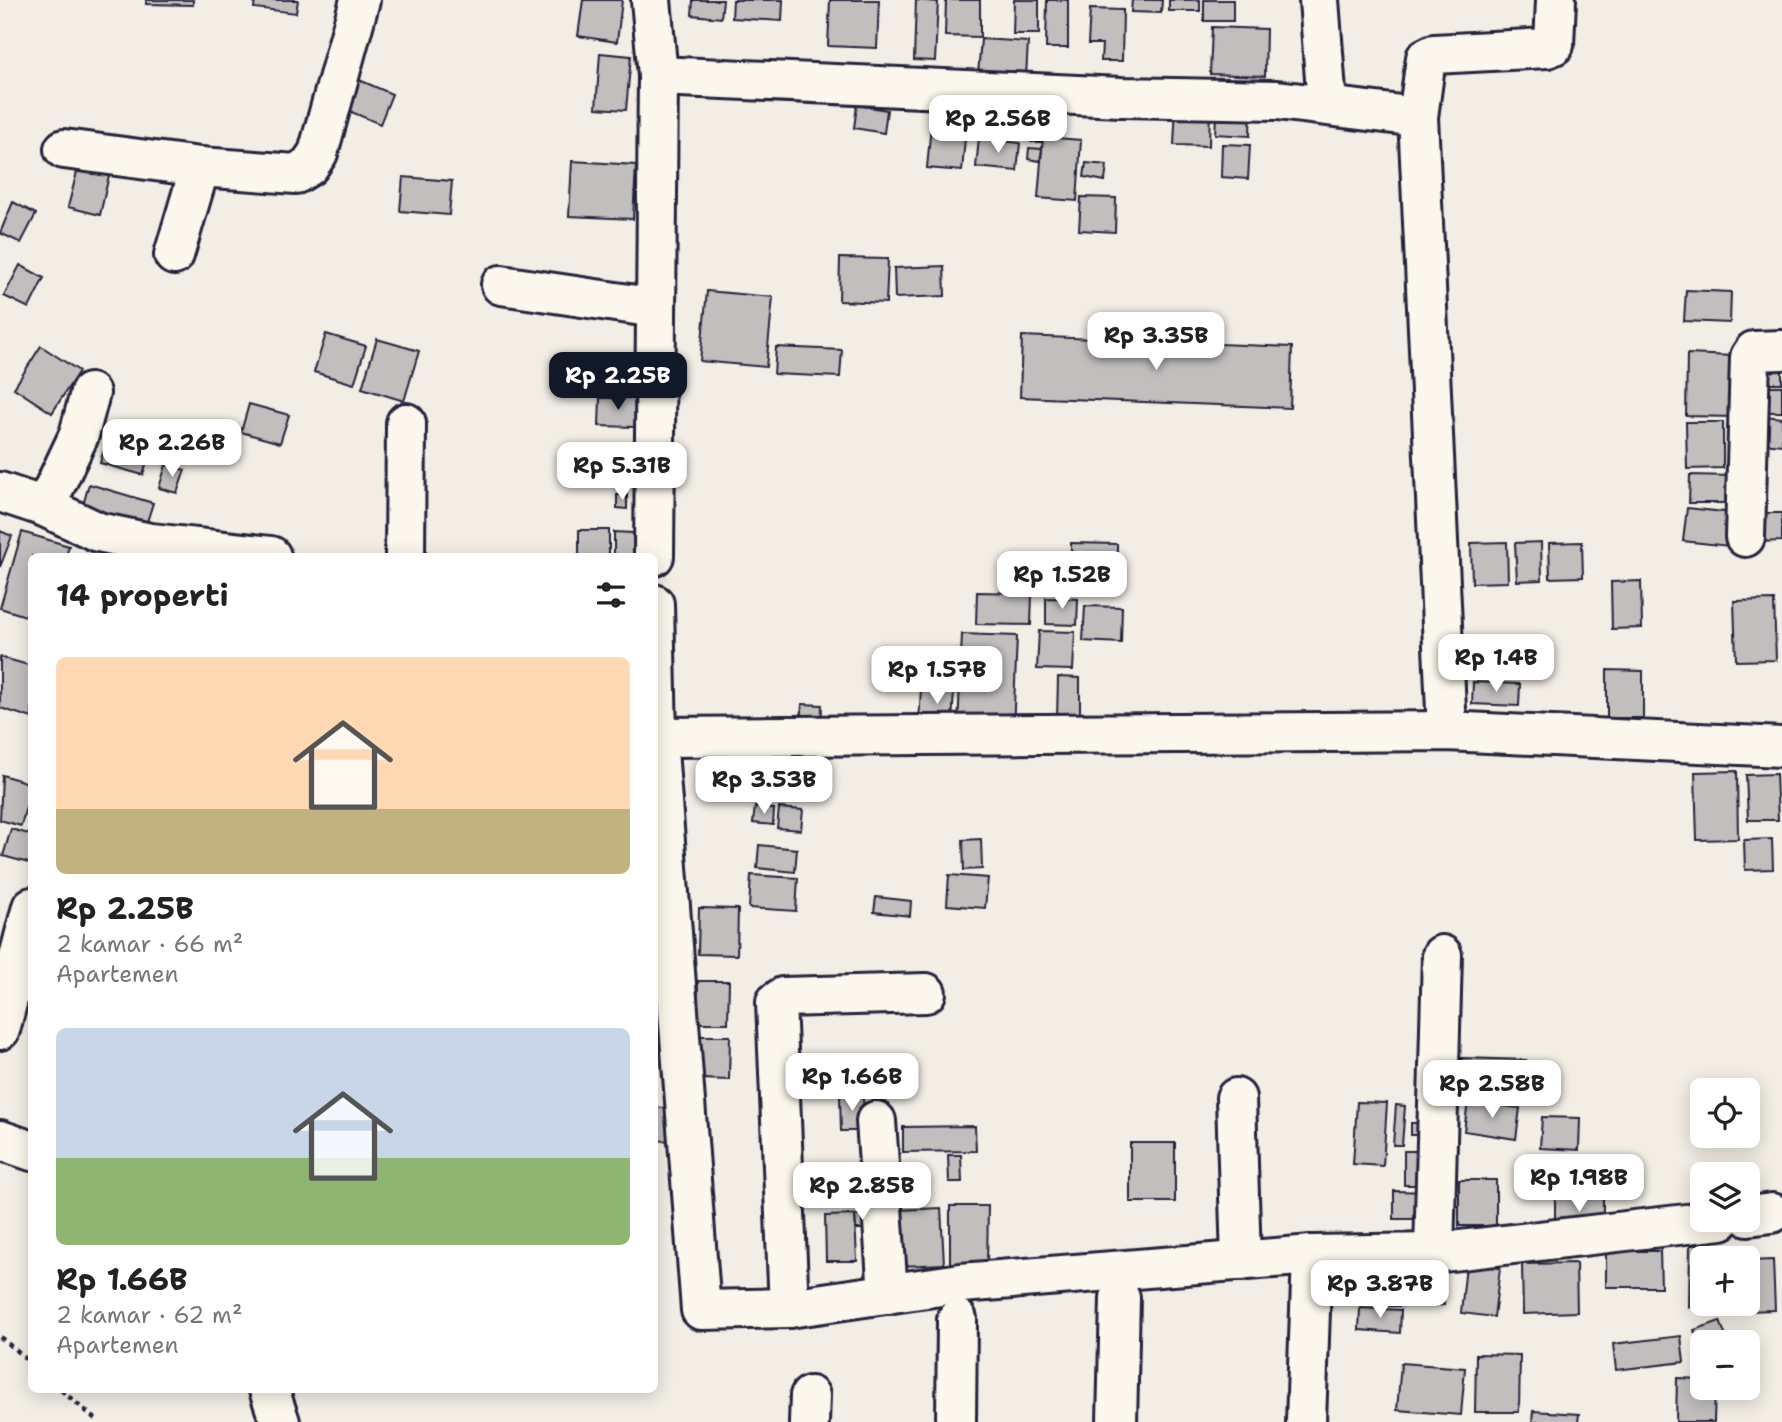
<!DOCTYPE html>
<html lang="id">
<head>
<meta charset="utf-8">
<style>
  body { margin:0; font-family:"Shantell Sans",sans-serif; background:#f6f6f6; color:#222; height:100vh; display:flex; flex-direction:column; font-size:26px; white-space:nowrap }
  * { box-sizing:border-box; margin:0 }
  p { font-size:23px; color:#767676 }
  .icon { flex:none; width:38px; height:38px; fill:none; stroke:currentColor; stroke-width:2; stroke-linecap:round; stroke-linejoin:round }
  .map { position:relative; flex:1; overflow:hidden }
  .panel { position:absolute; left:28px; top:553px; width:630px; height:840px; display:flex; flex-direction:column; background:#fff; border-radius:10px; box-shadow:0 4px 18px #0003 }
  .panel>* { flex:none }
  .controls { position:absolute; left:1690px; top:1078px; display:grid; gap:14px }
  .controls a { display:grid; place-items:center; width:70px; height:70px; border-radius:10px; background:#fff; box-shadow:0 4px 18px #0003; font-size:35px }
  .price { position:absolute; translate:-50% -60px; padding:0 16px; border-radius:14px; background:#fff; color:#222; font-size:23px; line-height:46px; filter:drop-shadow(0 2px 4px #0008) }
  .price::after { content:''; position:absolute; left:50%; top:42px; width:21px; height:16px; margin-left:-10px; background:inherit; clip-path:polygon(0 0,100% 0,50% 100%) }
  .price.active { background:#111827; color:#fff }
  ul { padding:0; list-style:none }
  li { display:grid; align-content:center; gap:14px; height:371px; padding:0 28px }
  li span { display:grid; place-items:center; height:217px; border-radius:10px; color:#555 }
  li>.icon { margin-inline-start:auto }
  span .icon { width:126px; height:126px; fill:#fffc; stroke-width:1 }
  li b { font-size:30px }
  h2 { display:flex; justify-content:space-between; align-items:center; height:84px; padding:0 28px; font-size:30px }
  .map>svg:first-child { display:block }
</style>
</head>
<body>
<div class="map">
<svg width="1782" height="1422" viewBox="0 0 1782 1422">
  <rect width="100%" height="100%" fill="#f2eee5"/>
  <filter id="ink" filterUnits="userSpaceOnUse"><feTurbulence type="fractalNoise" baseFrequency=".0143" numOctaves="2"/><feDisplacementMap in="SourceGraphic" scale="14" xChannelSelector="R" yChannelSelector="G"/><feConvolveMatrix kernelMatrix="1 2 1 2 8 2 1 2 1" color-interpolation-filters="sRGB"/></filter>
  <g filter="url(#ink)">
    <g fill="#c2bebe" stroke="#22223b" stroke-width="2">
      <polygon points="146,0 193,0 193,5 146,4"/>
      <polygon points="255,0 298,0 296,13 254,8"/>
      <polygon points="583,0 622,0 617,42 578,36"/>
      <polygon points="693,0 723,0 721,18 692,15"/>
      <polygon points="733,0 783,0 782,21 732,18"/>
      <polygon points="830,0 879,0 877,48 828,46"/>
      <polygon points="916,0 938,2 935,61 914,60"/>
      <polygon points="946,0 980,0 980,37 945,36"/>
      <polygon points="1014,0 1039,0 1039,34 1013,34"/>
      <polygon points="1047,0 1068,0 1068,48 1046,48"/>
      <polygon points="1132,0 1162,0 1161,13 1131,12"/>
      <rect x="1169" y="0" width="31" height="11"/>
      <rect x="1204" y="0" width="29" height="21"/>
      <polygon points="1090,9 1123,10 1122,61 1101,61 1102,44 1088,44"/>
      <polygon points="1212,27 1266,29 1265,76 1210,74"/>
      <polygon points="981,39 1028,42 1026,77 978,74"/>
      <polygon points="600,53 631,56 626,110 596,108"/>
      <polygon points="350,76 392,94 380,124 337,106"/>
      <polygon points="1217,100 1251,102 1250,136 1215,134"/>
      <polygon points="857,105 887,110 884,133 854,128"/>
      <polygon points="1176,105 1210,106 1209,146 1174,145"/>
      <polygon points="932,114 967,117 962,171 927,168"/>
      <polygon points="1032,122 1042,122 1041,142 1031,142"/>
      <polygon points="1043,137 1081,140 1077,201 1038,198"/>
      <polygon points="979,138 1020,143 1017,171 976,167"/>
      <polygon points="1222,144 1250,145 1248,179 1221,177"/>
      <polygon points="1029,148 1042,149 1040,161 1028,159"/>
      <polygon points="572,161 636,165 633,219 569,216"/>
      <polygon points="1086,163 1107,165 1105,181 1084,177"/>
      <polygon points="79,164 110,171 100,215 68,207"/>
      <polygon points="403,177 452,181 449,215 400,211"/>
      <polygon points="1081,197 1116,198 1115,232 1079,230"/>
      <polygon points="13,202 36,214 21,243 0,233"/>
      <polygon points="840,258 888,259 886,303 839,301"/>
      <polygon points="20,265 44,278 29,308 4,296"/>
      <polygon points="944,266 945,296 895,298 894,268"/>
      <polygon points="1686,290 1731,292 1730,323 1684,321"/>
      <polygon points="707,291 773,297 766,367 700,361"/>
      <polygon points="326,334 366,346 354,384 314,372"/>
      <polygon points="1022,336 1292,347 1290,408 1020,397"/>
      <polygon points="377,339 419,351 404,401 362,388"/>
      <polygon points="41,346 79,371 52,413 14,388"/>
      <polygon points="776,347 842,350 840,377 774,374"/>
      <polygon points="1687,354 1733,356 1733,417 1686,416"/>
      <rect x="1760" y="364" width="22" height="19"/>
      <polygon points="1761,386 1782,386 1782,412 1760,412"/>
      <polygon points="600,398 636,398 635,427 599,426"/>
      <polygon points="249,404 289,415 280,443 241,432"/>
      <polygon points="1765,416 1782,418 1782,445 1763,443"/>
      <polygon points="1686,422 1723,422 1723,468 1687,469"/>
      <polygon points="107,439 150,451 143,475 100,463"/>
      <polygon points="566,448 591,448 591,483 565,482"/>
      <polygon points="600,450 635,451 634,482 599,481"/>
      <polygon points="166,465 185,470 177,493 159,488"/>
      <polygon points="1690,475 1732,476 1732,503 1689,503"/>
      <polygon points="89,484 153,503 144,531 81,512"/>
      <polygon points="617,495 627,495 627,509 617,508"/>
      <polygon points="1687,508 1733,513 1729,546 1683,541"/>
      <polygon points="1758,513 1782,513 1782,541 1759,542"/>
      <rect x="579" y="530" width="30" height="26"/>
      <polygon points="0,531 12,536 0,567"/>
      <polygon points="22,532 69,546 66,556 32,556 32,618 0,608"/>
      <polygon points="614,532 633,533 633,556 614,556"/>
      <polygon points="1507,542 1508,582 1472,583 1471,543"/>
      <polygon points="1541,542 1542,580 1517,581 1515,543"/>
      <polygon points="1582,542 1583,577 1550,578 1549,543"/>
      <polygon points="1071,543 1117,544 1117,582 1071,581"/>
      <polygon points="1641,581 1642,628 1612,629 1611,582"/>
      <polygon points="977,592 1032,593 1031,625 976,624"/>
      <polygon points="1046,598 1078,599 1077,625 1046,624"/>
      <polygon points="1774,600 1776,660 1736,661 1734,601"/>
      <polygon points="1085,606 1122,607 1121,643 1083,641"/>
      <polygon points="1039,631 1075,632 1073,670 1037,669"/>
      <polygon points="962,634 1017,636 1013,731 958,729"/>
      <polygon points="0,657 32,666 32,718 0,708"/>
      <polygon points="1607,670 1643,671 1643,718 1607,718"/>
      <polygon points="1058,677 1080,678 1080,719 1057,719"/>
      <polygon points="1473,682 1520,684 1519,706 1472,704"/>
      <polygon points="921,688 954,690 952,724 919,722"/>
      <polygon points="802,704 822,705 821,733 800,731"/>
      <polygon points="1737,771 1738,839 1697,840 1695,772"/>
      <polygon points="1776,774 1778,820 1748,820 1746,775"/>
      <polygon points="2,775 32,784 21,826 0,820"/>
      <polygon points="755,807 774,809 773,825 753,823"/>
      <polygon points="779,808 803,810 801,830 777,828"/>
      <polygon points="11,829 32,835 32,864 3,856"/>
      <polygon points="981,839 982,869 964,870 963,840"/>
      <polygon points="1772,839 1773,869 1745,870 1744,840"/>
      <polygon points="759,845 797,849 795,872 757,868"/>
      <polygon points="751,875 798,878 796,911 749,908"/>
      <polygon points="949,875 988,878 985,908 947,905"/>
      <polygon points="876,897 911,901 910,916 874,912"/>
      <polygon points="699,908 738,909 737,955 698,954"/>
      <polygon points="698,981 729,981 728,1023 697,1023"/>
      <polygon points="700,1036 730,1036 729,1080 699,1079"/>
      <polygon points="1462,1058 1526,1060 1524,1100 1460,1097"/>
      <polygon points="863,1094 864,1131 841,1131 840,1095"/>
      <polygon points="1468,1101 1520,1108 1516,1139 1464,1131"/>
      <polygon points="1357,1102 1387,1103 1383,1166 1353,1164"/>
      <polygon points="1396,1105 1405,1106 1402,1145 1393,1145"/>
      <polygon points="679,1107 680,1140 654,1141 654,1108"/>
      <polygon points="1542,1117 1580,1118 1579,1150 1540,1148"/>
      <rect x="1411" y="1123" width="23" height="12"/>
      <polygon points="975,1126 976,1151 903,1152 903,1127"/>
      <rect x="1130" y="1143" width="45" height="59"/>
      <polygon points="1404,1151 1434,1151 1433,1185 1404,1185"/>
      <polygon points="948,1155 961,1155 962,1182 949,1182"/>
      <rect x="1554" y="1171" width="41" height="24"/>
      <rect x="1459" y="1180" width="37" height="46"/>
      <polygon points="1394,1191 1432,1192 1432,1219 1394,1219"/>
      <rect x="1555" y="1198" width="48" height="31"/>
      <polygon points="950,1206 988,1206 987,1266 950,1266"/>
      <polygon points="941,1208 944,1264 901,1266 898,1210"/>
      <polygon points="855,1215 869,1215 869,1229 856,1229"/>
      <polygon points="855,1215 857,1261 826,1261 825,1216"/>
      <polygon points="1690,1245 1729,1245 1728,1258 1703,1258 1703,1304 1728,1304 1728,1307 1689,1307"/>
      <polygon points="1606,1251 1660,1251 1661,1287 1606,1287"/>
      <polygon points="1773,1260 1775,1310 1747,1311 1748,1261"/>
      <polygon points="1576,1263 1577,1312 1523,1314 1522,1264"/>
      <polygon points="1442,1264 1444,1305 1412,1306 1411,1265"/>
      <polygon points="1466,1265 1500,1268 1494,1317 1461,1313"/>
      <polygon points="1403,1291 1403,1306 1381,1306 1381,1292"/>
      <polygon points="1360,1308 1401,1310 1400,1333 1359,1330"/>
      <polygon points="1720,1321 1728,1342 1703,1342 1703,1357 1694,1330"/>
      <polygon points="1681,1336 1684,1362 1616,1370 1613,1344"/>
      <polygon points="1476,1354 1520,1355 1519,1412 1475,1412"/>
      <polygon points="1401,1363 1465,1368 1461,1415 1397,1410"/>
      <polygon points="1677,1378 1703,1379 1703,1388 1715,1388 1714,1422 1676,1422"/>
      <polygon points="1533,1411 1579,1414 1578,1422 1532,1422"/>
    </g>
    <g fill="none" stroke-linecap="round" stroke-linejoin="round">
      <g stroke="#22223b" stroke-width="44">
        <g id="minor">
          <polyline points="651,0 658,76 654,556"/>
          <polyline points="1319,0 1327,105"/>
          <polyline points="658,76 1121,97 1277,100 1418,117"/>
          <polyline points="64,149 200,167 296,174 309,166 318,153 360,0"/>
          <polyline points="174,255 200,167"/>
          <polyline points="501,285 656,308"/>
          <polyline points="90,393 79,435 45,507 98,532 151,543 271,556"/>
          <polyline points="0,492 45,507"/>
          <polyline points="1745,537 1750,357 1754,351 1782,350"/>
          <polyline points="405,556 406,423"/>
          <polyline points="654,604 657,737 1447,731 1782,747"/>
          <polyline points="1447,731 1418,117 1426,58 1434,54 1547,48 1554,45 1556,0"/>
          <polyline points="657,737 701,1310 789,1308 961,1283 1312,1255 1434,1253 1721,1220"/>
          <polyline points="0,1030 32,907"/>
          <polyline points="1236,1098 1241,1261"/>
          <polyline points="876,1121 888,1294"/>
          <polyline points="0,1140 32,1151"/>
          <polyline points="1748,1216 1772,1213"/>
          <polyline points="1434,1253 1442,955"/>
          <polyline points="789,1308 776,1002 783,997 926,993"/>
          <polyline points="269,1390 280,1422"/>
          <polyline points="809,1422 810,1396"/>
          <polyline points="956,1422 957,1319"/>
          <polyline points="1117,1422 1120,1298"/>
          <polyline points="1306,1422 1312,1255"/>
        </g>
      </g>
      <g stroke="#22223b" stroke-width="4.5" stroke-dasharray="5 5" stroke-linecap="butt">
        <polyline points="0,1337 32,1364"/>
        <polyline points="61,1390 99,1422"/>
      </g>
      <use href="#minor" stroke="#fbf7ec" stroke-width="38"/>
    </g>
  </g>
</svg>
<div class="controls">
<a><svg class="icon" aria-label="locate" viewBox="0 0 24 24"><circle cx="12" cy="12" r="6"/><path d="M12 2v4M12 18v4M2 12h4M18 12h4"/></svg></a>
<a><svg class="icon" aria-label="layers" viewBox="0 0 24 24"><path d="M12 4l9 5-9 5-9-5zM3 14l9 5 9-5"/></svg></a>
<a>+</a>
<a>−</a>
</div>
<b class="price" style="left:998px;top:155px">Rp 2.56B</b>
<b class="price" style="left:1156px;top:372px">Rp 3.35B</b>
<b class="price active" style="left:618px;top:412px">Rp 2.25B</b>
<b class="price" style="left:172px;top:479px">Rp 2.26B</b>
<b class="price" style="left:622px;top:502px">Rp 5.31B</b>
<b class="price" style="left:1062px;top:611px">Rp 1.52B</b>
<b class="price" style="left:1496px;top:694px">Rp 1.4B</b>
<b class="price" style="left:937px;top:706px">Rp 1.57B</b>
<b class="price" style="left:764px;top:816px">Rp 3.53B</b>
<b class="price" style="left:852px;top:1113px">Rp 1.66B</b>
<b class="price" style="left:1492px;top:1120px">Rp 2.58B</b>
<b class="price" style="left:1579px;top:1214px">Rp 1.98B</b>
<b class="price" style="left:862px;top:1222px">Rp 2.85B</b>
<b class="price" style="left:1380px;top:1320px">Rp 3.87B</b>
<section class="panel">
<h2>14 properti<svg class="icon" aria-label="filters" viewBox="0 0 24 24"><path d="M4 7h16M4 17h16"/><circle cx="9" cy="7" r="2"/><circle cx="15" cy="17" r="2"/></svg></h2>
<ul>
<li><span style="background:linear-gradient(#ffd9b3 70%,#c2b280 0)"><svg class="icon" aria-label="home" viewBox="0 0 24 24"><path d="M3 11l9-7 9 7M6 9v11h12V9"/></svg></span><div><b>Rp 2.25B</b><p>2 kamar · 66 m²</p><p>Apartemen</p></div></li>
<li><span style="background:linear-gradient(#c9d6e8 60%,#8fb573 0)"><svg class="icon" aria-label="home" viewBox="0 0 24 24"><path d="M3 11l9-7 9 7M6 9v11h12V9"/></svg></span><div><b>Rp 1.66B</b><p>2 kamar · 62 m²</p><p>Apartemen</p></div></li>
</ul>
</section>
</div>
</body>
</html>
